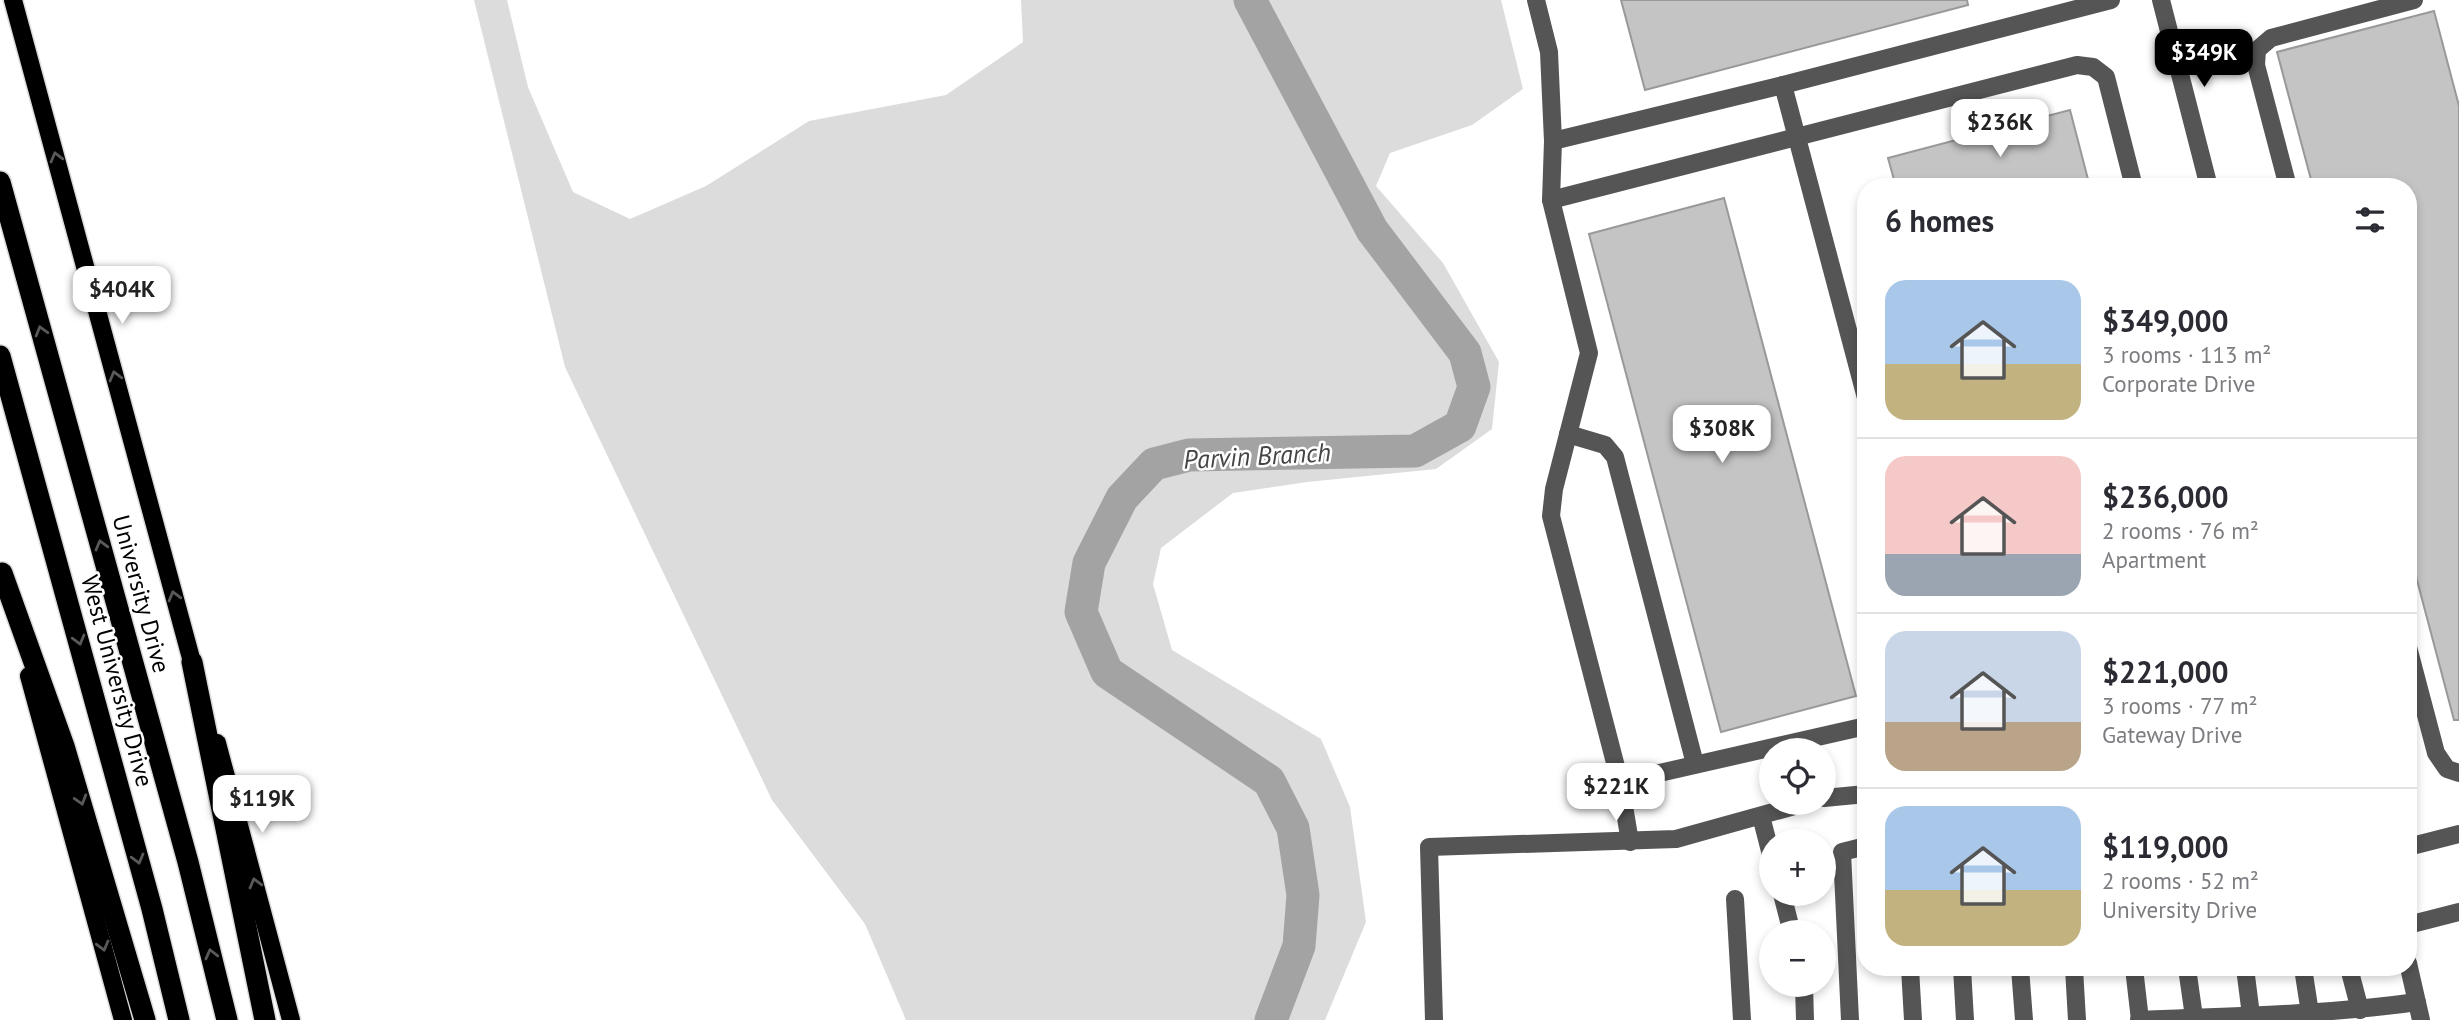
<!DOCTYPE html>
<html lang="en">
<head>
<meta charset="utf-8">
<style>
  body { margin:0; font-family:"PT Sans",sans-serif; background:#f2f2f3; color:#2b2b33; height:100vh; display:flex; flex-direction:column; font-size:26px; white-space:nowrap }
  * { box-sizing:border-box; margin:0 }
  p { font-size:23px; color:#7c7c81 }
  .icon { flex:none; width:38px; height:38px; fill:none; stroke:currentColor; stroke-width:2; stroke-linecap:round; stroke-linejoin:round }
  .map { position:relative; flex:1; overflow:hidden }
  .side { position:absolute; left:1857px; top:178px; width:560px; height:798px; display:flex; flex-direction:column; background:#fff; border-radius:28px; box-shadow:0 4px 10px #0003 }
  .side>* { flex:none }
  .tools { position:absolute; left:1759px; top:738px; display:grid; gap:14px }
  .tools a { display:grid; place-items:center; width:77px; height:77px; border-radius:50%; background:#fff; box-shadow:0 4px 10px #0003; font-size:35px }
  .price { position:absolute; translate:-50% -60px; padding:0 16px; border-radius:14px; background:#fff; color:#222; font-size:23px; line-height:46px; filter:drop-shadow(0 2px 4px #0008) }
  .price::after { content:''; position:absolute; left:50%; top:42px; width:21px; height:16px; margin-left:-10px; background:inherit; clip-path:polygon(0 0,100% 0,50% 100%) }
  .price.current { background:#000; color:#fff }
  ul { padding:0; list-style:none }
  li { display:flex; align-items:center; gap:21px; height:175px; padding:0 28px }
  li+li { border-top:2px solid #e1e1e2 }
  li span { display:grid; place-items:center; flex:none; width:196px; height:140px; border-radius:21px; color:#555 }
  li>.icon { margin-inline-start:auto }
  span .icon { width:84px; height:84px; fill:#fffc; stroke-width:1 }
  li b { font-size:30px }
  h2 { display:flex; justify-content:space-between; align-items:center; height:84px; padding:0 28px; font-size:30px }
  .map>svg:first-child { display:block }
</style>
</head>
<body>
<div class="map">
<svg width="2459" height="1020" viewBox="0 0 2459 1020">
  <rect width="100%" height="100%" fill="#fff"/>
  <polygon fill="#dcdcdc" points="474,0 507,0 528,87 573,192 630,219 706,186 809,121 946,95 1023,42 1021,0 1501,0 1523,89 1472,125 1390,153 1376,186 1443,263 1499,362 1492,429 1436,469 1307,482 1233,493 1161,548 1153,584 1172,650 1321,739 1350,807 1366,922 1325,1020 906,1020 865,924 772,800 565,367"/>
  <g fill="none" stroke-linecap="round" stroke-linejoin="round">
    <polyline stroke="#a3a3a3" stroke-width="33" points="1250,0 1372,230 1465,353 1474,387 1460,426 1415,451 1189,455 1154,464 1122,498 1089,563 1081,612 1107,672 1269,781 1293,828 1303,895 1299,946 1271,1020"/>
  </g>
  <g fill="#c4c4c4" stroke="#999" stroke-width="2">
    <polygon points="1621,0 1967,0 1968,5 1645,90"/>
    <polygon points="2434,11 2459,106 2459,720 2454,720 2408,546 2408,187 2313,187 2277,52"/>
    <polygon points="2070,110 2090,187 1896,187 1888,158"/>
    <polygon points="1724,198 1856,696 1721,732 1589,234"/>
  </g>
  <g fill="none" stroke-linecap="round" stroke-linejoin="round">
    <g stroke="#dbdbdb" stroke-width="21">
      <g id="major">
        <polyline points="13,0 195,673"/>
        <polyline points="29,676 123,1020"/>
        <polyline points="217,743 291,1020"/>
      </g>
    </g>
    <g stroke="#dbdbdb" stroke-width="24">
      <g id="highway">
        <polyline points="0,182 188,862 227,1020"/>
        <polyline points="0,356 152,909 179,1020"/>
        <polyline points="2,573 64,746 145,1020"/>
        <polyline points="192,662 265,1020"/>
      </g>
    </g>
    <g stroke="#555" stroke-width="18">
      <polyline points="1536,0 1549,52 1553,141"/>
      <polyline points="2161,0 2209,187"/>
      <polyline points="1783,85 1866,398"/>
      <polyline points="2288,187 2256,65 2257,50 2271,38 2414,0"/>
      <polyline points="1551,200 2077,65 2093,67 2106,77 2134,187"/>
      <polyline points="1568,434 1605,445 1615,457 1695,764"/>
      <polyline points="2408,647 2436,753 2447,769 2459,773"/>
      <polyline points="1620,782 1866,726"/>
      <polyline points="1824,798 1866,794"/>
      <polyline points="1761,816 1771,855"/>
      <polyline points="1630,842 1620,782 1551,516 1554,489 1589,353 1551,200 1553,141 1783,85 2111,0"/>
      <polyline points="2408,847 2459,834"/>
      <polyline points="1782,894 1792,933"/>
      <polyline points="1735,899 1742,1020"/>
      <polyline points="2408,925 2459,912"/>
      <polyline points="2408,963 2421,1020"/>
      <polyline points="1910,968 1913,1020"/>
      <polyline points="1962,968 1965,1020"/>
      <polyline points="2020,968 2024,1020"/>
      <polyline points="2074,968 2077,1020"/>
      <polyline points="2134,968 2140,1020"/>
      <polyline points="2187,968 2194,1017"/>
      <polyline points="2245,968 2251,1015"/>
      <polyline points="2303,968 2310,1013"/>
      <polyline points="2349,968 2360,1010"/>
      <polyline points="1804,985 1805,1020"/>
      <polyline points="1434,1020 1429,847 1676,839 1805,803"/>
      <polyline points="1850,1020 1842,852 1866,846"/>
      <path d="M2139,1020C2232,1016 2325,1015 2417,1002"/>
    </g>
    <use href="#major" stroke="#000" stroke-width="18"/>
    <use href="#highway" stroke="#000" stroke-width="21"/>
  </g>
  <defs><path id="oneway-chevron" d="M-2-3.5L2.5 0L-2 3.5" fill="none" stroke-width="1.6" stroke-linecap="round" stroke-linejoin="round" transform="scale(1.75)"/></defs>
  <g stroke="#595959">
    <use href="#oneway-chevron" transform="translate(56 157) rotate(-105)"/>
    <use href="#oneway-chevron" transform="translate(41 331) rotate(-106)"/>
    <use href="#oneway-chevron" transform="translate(115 376) rotate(-105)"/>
    <use href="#oneway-chevron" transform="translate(101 545) rotate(-105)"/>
    <use href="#oneway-chevron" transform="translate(174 596) rotate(-105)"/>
    <use href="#oneway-chevron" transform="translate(79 640) rotate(75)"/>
    <use href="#oneway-chevron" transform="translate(81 800) rotate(73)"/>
    <use href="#oneway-chevron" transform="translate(138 859) rotate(75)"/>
    <use href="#oneway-chevron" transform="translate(255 883) rotate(-105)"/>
    <use href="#oneway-chevron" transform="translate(103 946) rotate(75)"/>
    <use href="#oneway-chevron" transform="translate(211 954) rotate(-104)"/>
  </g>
  <g text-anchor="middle" stroke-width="5" stroke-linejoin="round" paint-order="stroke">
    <g font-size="24" fill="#000" stroke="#fff">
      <text transform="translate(141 594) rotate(75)" y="8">University Drive</text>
      <text transform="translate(117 681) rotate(75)" y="8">West University Drive</text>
    </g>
    <g font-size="26" font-style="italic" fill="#444" stroke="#fff">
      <text transform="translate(1257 456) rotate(-3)" y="9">Parvin Branch</text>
    </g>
  </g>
</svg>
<div class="tools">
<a><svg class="icon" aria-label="locate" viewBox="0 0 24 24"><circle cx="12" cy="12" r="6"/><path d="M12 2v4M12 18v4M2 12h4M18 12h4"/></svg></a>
<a>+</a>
<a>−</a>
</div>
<b class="price current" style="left:2204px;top:89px">$349K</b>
<b class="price" style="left:2000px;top:159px">$236K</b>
<b class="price" style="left:122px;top:326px">$404K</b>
<b class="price" style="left:1722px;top:465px">$308K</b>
<b class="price" style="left:1616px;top:823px">$221K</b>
<b class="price" style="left:262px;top:835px">$119K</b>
<section class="side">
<h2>6 homes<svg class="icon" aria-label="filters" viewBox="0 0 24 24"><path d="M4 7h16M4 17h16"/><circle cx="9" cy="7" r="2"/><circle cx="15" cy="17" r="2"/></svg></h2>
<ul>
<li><span style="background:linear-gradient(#a9c7e8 60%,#c2b280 0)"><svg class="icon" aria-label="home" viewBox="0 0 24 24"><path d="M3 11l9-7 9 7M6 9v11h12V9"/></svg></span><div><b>$349,000</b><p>3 rooms · 113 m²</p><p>Corporate Drive</p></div></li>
<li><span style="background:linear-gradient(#f6c9c9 70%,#9aa5b1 0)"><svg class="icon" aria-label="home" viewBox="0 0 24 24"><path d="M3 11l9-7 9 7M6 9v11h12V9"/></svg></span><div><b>$236,000</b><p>2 rooms · 76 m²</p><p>Apartment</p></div></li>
<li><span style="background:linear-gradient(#c9d6e8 65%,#b9a48a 0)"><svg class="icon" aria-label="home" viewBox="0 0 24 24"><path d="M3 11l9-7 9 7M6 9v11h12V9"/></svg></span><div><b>$221,000</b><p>3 rooms · 77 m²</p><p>Gateway Drive</p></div></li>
<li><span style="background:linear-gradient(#a9c7e8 60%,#c2b280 0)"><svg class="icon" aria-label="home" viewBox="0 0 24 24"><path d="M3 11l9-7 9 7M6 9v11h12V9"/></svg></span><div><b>$119,000</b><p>2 rooms · 52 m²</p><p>University Drive</p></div></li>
</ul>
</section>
</div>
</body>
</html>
